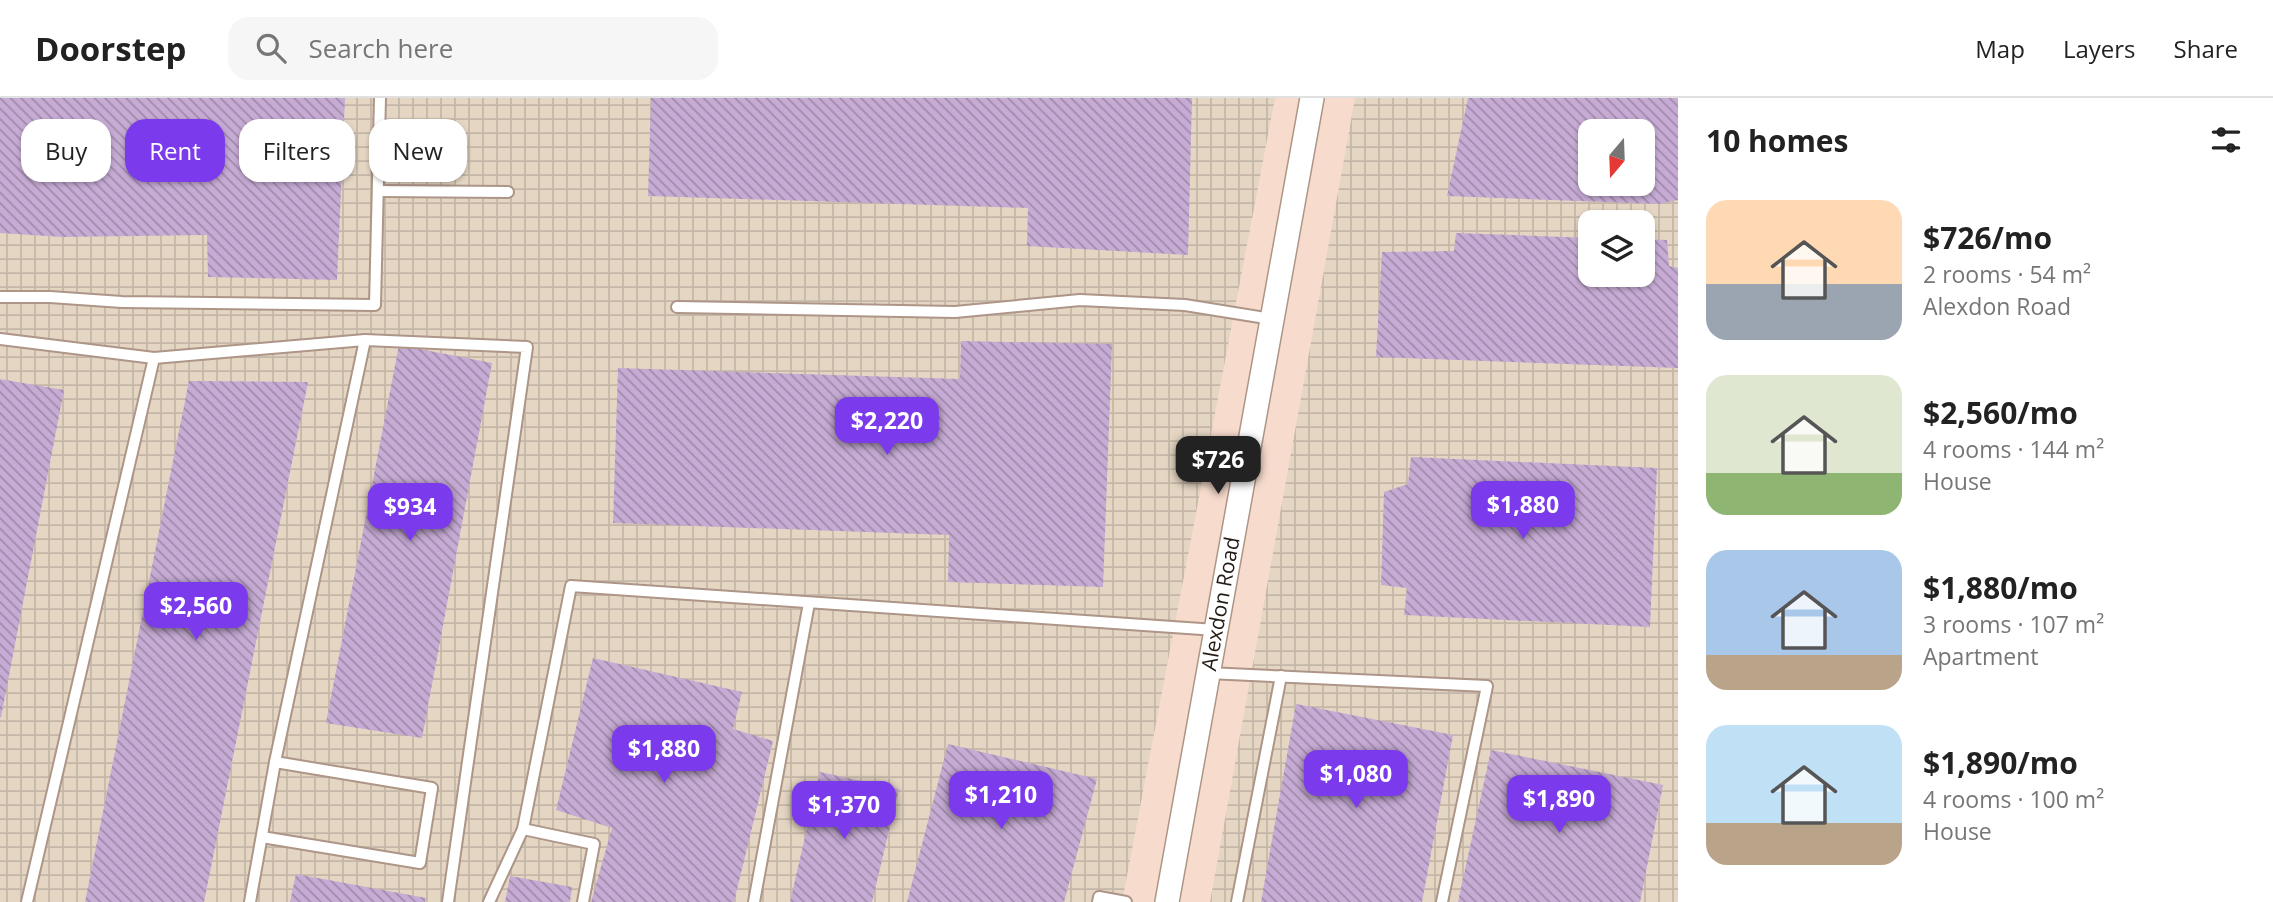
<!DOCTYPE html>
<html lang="en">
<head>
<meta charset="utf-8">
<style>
  body { margin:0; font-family:"Open Sans",sans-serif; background:#f6f6f6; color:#222; height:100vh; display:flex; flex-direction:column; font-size:26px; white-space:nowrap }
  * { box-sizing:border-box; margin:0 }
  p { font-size:23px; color:#767676 }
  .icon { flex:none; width:38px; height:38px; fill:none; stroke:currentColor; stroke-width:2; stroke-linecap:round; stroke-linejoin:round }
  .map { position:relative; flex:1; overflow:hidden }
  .details { display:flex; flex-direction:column; background:#fff; width:595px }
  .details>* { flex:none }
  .hud { position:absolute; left:21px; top:21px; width:665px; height:63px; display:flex; gap:14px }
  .needle { width:46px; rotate:199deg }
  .buttons { position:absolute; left:1578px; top:21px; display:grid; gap:14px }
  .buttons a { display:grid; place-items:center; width:77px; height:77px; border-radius:14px; background:#fff; box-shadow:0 2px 5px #0004; font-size:35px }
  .price { position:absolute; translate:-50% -60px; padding:0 16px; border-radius:14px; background:#7c3aed; color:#fff; font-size:23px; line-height:46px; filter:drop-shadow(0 2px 4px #0008) }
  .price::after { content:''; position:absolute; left:50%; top:42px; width:21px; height:16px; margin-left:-10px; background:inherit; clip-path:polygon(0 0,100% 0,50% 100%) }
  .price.current { background:#222; color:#fff }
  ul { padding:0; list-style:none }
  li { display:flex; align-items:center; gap:21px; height:175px; padding:0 28px }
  li span { display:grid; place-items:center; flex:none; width:196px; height:140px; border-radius:21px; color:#555 }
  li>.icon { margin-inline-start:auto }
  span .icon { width:84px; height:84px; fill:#fffc; stroke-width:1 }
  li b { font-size:30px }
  h2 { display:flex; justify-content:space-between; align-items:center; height:84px; padding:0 28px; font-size:30px }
  .chip { padding:0 24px; border-radius:21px; background:#fff; box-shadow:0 2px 5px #0004; font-size:24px; line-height:63px }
  .chip.current { background:#7c3aed; color:#fff }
  header { display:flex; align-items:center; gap:42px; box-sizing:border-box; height:98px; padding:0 35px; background:#fff; border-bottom:2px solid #e0e0e0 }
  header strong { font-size:33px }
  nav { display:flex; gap:38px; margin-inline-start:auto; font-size:24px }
  .search { width:490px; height:63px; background:#f6f6f6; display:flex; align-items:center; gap:18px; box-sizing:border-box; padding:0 24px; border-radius:21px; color:#767676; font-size:26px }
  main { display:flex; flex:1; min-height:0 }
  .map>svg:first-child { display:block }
</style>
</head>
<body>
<header>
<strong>Doorstep</strong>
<div class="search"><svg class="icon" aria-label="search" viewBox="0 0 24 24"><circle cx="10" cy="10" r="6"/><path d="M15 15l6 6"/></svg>Search here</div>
<nav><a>Map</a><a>Layers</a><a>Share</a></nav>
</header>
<main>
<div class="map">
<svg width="1678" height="804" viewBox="0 0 1678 804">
  <defs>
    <pattern id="industrial-grid" width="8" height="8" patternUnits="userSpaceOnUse" patternTransform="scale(1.75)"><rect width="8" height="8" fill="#e5d6c3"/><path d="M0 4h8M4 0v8" fill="none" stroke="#c4b7a7"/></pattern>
    <pattern id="building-back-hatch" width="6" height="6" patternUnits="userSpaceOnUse" patternTransform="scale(1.75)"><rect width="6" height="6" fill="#c6abd4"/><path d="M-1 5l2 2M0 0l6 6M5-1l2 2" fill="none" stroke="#a18aab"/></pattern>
  </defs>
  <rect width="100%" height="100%" fill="#f7dccd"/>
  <g fill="url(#industrial-grid)" fill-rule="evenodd">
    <polygon points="0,0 1275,0 1122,804 0,804"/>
    <path d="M1355,0H1678V804H1210ZM1591,33H1643V86H1591ZM1591,124H1643V177H1591Z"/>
  </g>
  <g fill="url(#building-back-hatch)" fill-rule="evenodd">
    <polygon points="0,0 345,0 337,182 208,179 207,137 63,139 0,135"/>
    <polygon points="651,0 1192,0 1188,157 1027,148 1028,110 648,98"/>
    <path d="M1468,0H1678V102L1659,106L1447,98ZM1591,33H1643V86H1591Z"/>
    <polygon points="1456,135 1591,140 1591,177 1643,177 1643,141 1667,142 1669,168 1678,170 1678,270 1376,259 1382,154 1454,153"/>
    <polygon points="961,243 1112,246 1103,489 948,484 949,437 613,425 618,270 960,281"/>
    <polygon points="399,247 492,265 422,640 326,625"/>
    <polygon points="0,281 64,292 1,619 0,619"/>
    <polygon points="189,283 308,284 204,804 85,804"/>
    <polygon points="1411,359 1657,370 1650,529 1404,517 1407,490 1381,487 1384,394 1408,386"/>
    <polygon points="593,560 742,594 733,631 773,643 734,804 591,804 612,730 556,712"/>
    <polygon points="1296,606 1453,637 1422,804 1261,804"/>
    <polygon points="948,646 1097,681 1064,804 907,804"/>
    <polygon points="1491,652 1663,687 1640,804 1458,804"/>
    <polygon points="820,674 899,691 872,804 790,804"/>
    <polygon points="296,776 426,800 425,804 290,804"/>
    <polygon points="510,778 572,789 570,804 505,804"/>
  </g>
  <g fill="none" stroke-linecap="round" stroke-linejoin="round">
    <g stroke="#ad9587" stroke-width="14">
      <g id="service">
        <polyline points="378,93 508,94"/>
        <polyline points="0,199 50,199 122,204 375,207 380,0"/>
        <polyline points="677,209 955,214 1080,202 1185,207 1272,221"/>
        <polyline points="0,241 154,260"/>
        <polyline points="1208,575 1487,588 1442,804"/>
        <polyline points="523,731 594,746 583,804"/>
        <polyline points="262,739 420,765 432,690 275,664"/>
        <polyline points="27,804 154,260 365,242 527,249 448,804"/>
        <polyline points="250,804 275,664 365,242"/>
        <polyline points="489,804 523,731 571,488 1216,532"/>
        <polyline points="754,804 809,505"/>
        <polyline points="1098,804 1099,799 1126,804"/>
        <polyline points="1237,804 1281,578"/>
      </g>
    </g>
    <g stroke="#ad9587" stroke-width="26">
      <g id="minor">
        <path id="s1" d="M1167,804L1312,0"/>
      </g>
    </g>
    <use href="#service" stroke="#fff" stroke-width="10"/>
    <use href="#minor" stroke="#fff" stroke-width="23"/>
  </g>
  <g text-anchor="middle" stroke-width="6" stroke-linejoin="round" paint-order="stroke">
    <g font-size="21" fill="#241b16" stroke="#f7dccd">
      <text dy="7" stroke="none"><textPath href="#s1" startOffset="303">Alexdon Road</textPath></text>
    </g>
  </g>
</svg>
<div class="buttons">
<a><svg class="needle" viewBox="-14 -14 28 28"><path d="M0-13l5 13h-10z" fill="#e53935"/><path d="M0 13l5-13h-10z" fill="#767676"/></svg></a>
<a><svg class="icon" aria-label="layers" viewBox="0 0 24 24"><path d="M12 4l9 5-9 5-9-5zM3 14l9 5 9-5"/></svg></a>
</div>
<b class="price" style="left:887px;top:359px">$2,220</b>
<b class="price current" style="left:1218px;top:398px">$726</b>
<b class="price" style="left:1523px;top:443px">$1,880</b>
<b class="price" style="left:410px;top:445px">$934</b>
<b class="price" style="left:196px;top:544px">$2,560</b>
<b class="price" style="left:664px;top:687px">$1,880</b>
<b class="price" style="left:1356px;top:712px">$1,080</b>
<b class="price" style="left:1001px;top:733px">$1,210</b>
<b class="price" style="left:1559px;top:737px">$1,890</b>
<b class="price" style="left:844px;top:743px">$1,370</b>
<div class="hud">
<a class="chip">Buy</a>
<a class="chip current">Rent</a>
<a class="chip">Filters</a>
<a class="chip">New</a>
</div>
</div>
<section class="details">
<h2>10 homes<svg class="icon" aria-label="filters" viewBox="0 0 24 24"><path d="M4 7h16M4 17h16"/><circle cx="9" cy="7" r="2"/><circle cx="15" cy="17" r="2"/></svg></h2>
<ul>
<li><span style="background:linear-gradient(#ffd9b3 60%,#9aa5b1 0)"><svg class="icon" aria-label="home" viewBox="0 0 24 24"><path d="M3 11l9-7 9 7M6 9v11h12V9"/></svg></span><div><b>$726/mo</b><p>2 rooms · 54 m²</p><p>Alexdon Road</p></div></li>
<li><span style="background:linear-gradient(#dfe7d0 70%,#8fb573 0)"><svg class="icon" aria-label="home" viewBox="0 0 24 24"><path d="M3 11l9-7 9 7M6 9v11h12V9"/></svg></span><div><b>$2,560/mo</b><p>4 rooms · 144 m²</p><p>House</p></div></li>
<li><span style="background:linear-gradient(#a9c7e8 75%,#b9a48a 0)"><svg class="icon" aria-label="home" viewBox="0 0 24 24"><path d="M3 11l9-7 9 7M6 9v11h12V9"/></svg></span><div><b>$1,880/mo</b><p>3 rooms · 107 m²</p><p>Apartment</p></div></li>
<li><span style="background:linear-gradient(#bfe0f5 70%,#b9a48a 0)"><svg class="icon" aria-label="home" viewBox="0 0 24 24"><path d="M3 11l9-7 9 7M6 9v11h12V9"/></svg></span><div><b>$1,890/mo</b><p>4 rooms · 100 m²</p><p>House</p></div></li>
</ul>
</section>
</main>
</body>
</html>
